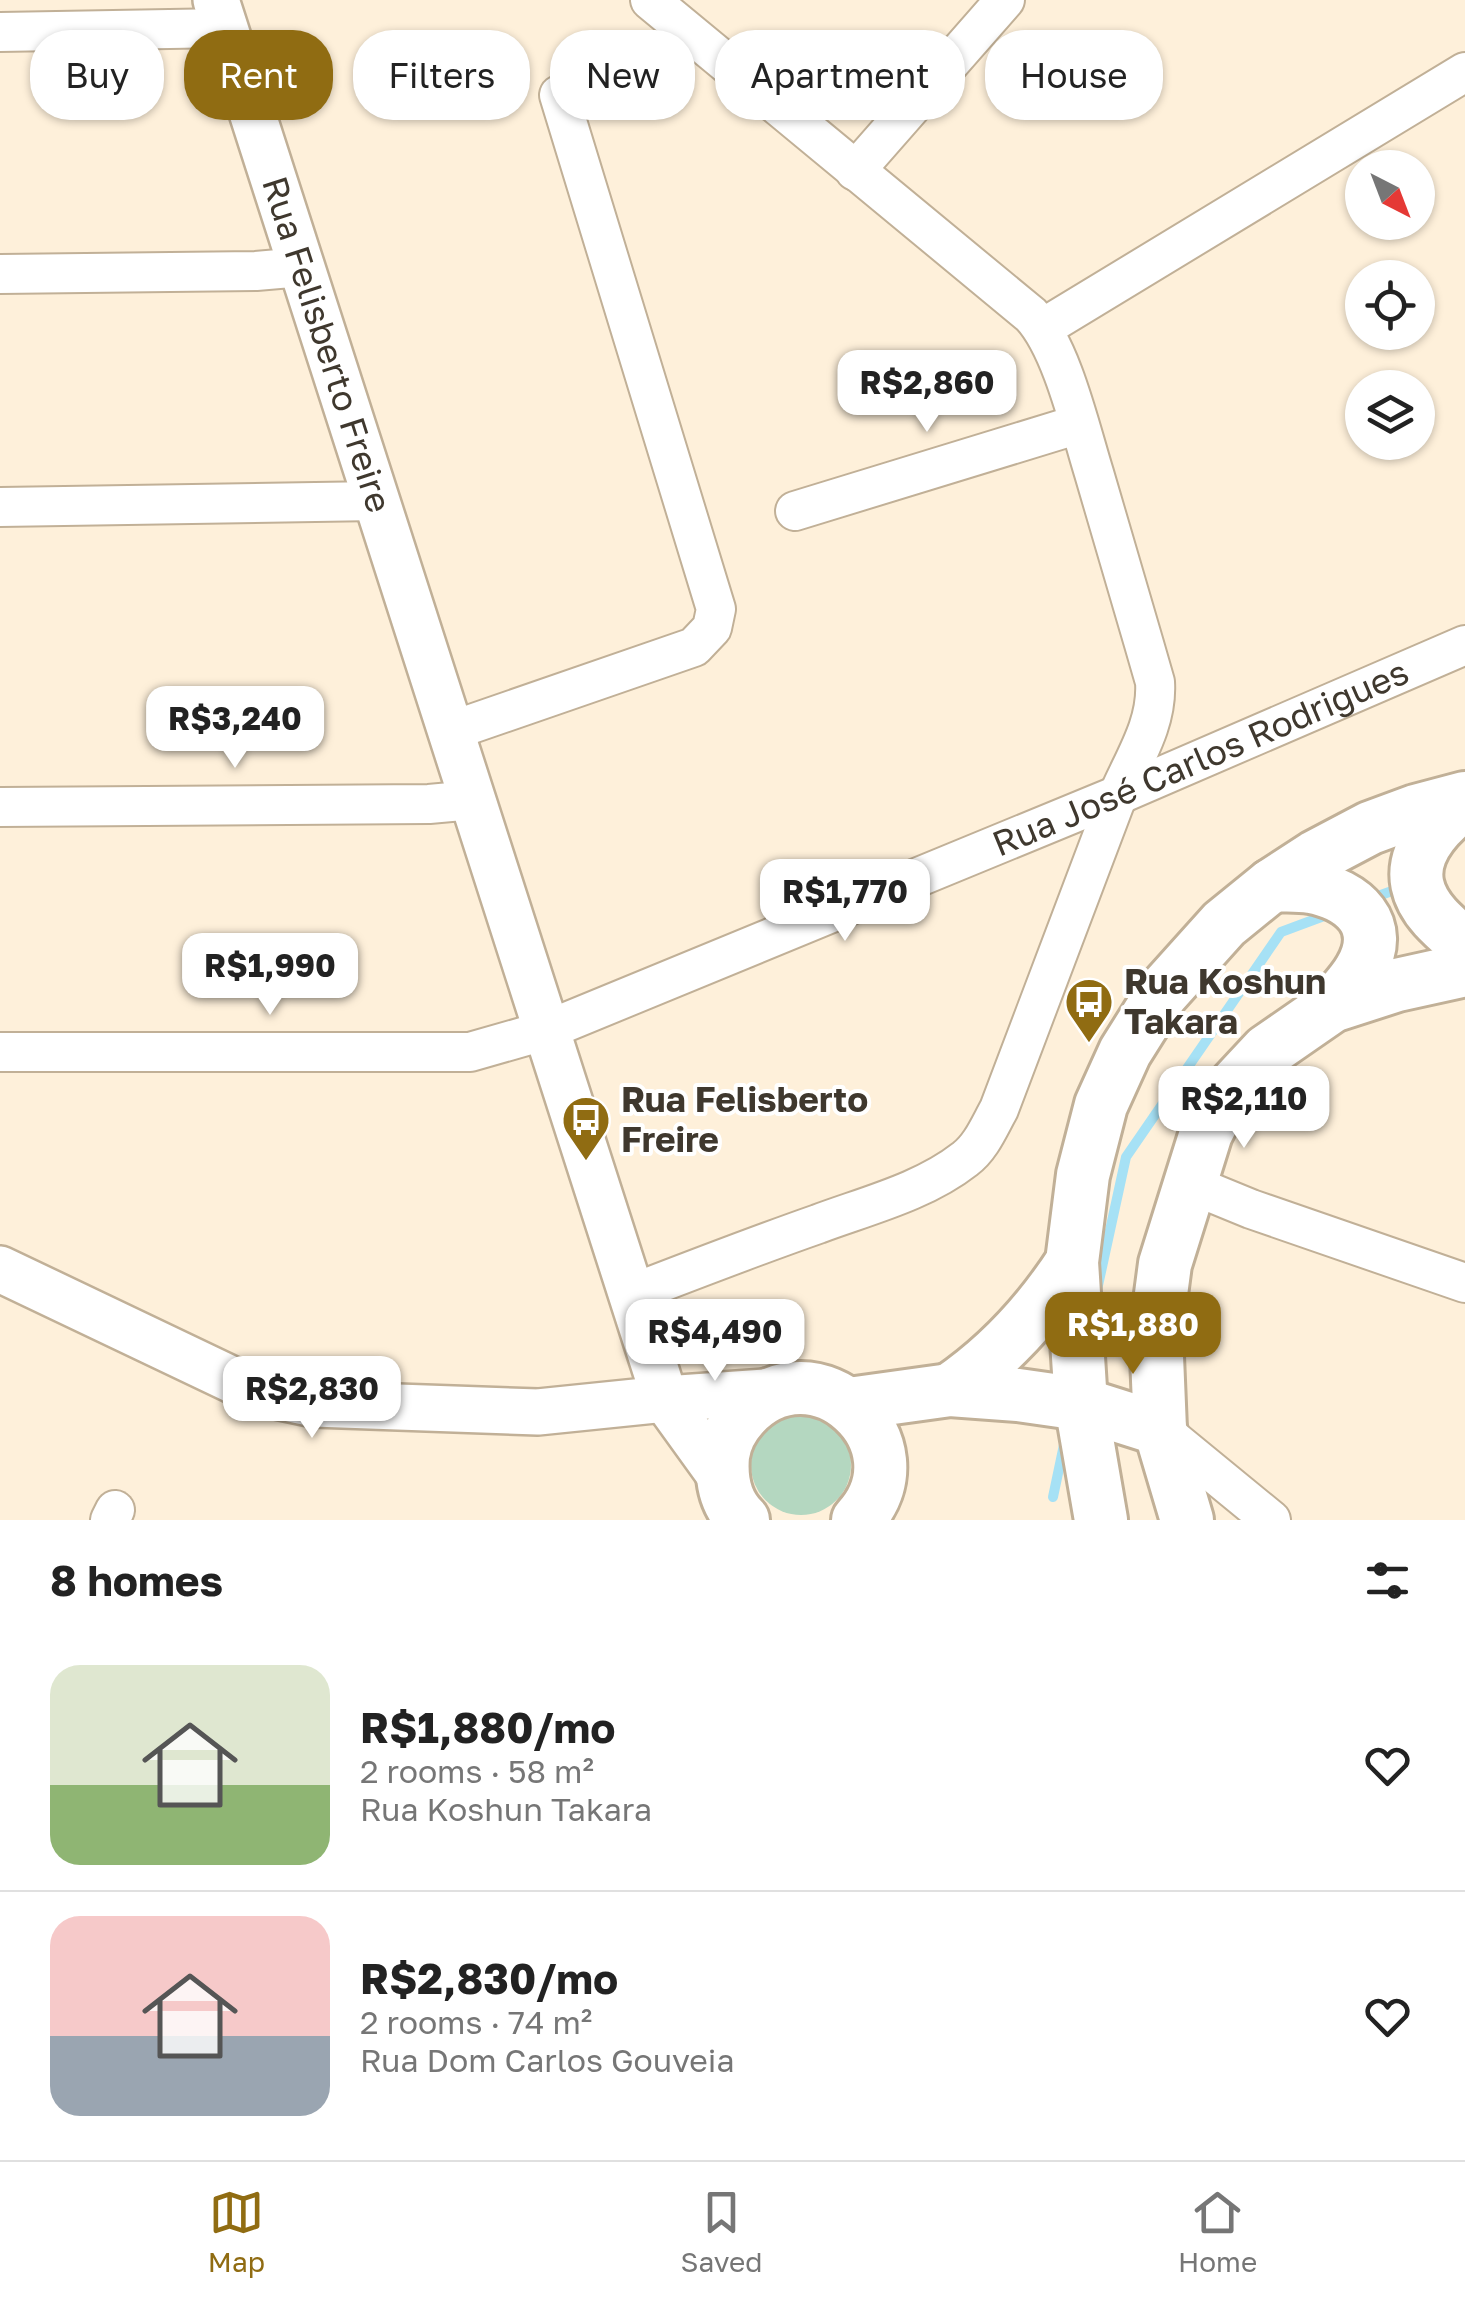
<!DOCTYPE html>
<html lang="en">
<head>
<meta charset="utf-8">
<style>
  body { margin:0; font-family:"Golos Text",sans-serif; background:#f2f2f2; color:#222; height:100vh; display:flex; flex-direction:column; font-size:38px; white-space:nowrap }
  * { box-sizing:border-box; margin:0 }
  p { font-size:32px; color:#767676 }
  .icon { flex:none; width:55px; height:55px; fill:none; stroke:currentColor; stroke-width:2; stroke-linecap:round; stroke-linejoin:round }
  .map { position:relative; height:1520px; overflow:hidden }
  .details { display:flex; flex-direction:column; background:#fff; flex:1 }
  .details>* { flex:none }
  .top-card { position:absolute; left:30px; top:30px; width:1405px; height:90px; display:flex; gap:20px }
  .needle { width:65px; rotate:138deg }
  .buttons { position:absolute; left:1345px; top:150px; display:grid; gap:20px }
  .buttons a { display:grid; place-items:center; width:90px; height:90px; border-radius:50%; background:#fff; box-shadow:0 2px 8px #0004; font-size:50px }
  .price { position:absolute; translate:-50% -85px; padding:0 22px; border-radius:20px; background:#fff; color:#222; font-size:32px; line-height:65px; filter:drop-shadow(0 2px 5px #0008) }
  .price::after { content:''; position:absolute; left:50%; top:60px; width:30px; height:22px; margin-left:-15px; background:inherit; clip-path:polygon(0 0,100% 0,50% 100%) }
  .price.current { background:#906c12; color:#fff }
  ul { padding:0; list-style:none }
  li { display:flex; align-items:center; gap:30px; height:250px; padding:0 50px }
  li+li { border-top:2px solid #e0e0e0 }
  li span { display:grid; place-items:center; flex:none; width:280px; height:200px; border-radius:30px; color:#555 }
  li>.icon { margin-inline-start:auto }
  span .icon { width:120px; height:120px; fill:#fffc; stroke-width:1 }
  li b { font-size:42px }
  h2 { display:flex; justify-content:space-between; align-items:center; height:120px; padding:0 50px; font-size:42px }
  .chip { padding:0 35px; border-radius:40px; background:#fff; box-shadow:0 2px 8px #0004; font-size:35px; line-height:90px }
  .chip.current { background:#906c12; color:#fff }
  .tab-bar { display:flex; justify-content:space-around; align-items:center; height:140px; border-top:2px solid #e0e0e0; background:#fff; font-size:28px; color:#767676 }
  .tab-bar a { display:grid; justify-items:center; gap:5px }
  .tab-bar .current { color:#906c12 }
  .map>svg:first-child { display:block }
</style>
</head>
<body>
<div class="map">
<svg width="1465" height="1520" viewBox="0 0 1465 1520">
  <rect width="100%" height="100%" fill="#fef0da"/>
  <circle fill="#b4d7c0" cx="801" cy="1465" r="50"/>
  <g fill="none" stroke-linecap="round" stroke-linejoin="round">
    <g stroke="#a6e1f5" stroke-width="10">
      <polyline points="1367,900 1403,887"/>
      <polyline points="1097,1290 1126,1157 1281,932 1332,913"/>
      <polyline points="1053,1497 1065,1440"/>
    </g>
    <g stroke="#c1b097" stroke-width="42">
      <g id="minor">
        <polyline points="0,32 226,28"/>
        <polyline points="855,171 1005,0"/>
        <polyline points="0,274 256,271 302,267"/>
        <polyline points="1043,328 1465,72"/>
        <polyline points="0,507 377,501"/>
        <polyline points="795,511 1079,424"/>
        <polyline points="451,731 694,647 712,628 716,609 559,95"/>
        <polyline points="0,807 429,804 473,800"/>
        <path id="s1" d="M0,1052H470L547,1030L1118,795L1465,645"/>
        <polyline points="1190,1184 1251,1209 1465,1283"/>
        <path d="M631,1294C693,1270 755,1246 818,1224C866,1206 923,1192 965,1159C981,1147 989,1127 999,1109C1037,1008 1076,906 1114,805C1130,764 1158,727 1155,682C1135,612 1114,542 1094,473C1080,428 1062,348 1031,315L650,0"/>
        <polyline points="1160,1429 1271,1520"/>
        <polyline points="110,1520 115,1510"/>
      </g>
    </g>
    <g stroke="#c1b097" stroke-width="50">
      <g id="tertiary">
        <path id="s2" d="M216,0L665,1399L722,1478"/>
        <polyline points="0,1269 239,1383 276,1396 314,1404 538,1412 665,1399 778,1391"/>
      </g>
    </g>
    <g stroke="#c1b097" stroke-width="58">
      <g id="secondary">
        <path d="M1465,803C1426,832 1395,872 1435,917C1444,927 1455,936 1465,945"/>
        <path d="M1272,885C1284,886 1298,885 1311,887C1353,895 1387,924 1361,969C1354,982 1342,994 1332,1006"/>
        <path d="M950,1390C1001,1355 1039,1313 1072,1262"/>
        <polyline points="849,1404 950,1390 1018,1395 1081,1404 1160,1429"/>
        <path d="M743,1520C725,1503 721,1480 723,1456C725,1441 733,1426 743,1415C814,1338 929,1443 858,1520"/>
        <polyline points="1101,1520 1081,1404 1072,1262 1083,1175 1101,1105 1125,1052 1162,993 1224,924 1272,885 1315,857 1370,828 1416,811 1465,798"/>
        <polyline points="1187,1520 1160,1429 1156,1332 1165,1264 1206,1133 1225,1096 1267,1051 1332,1006 1397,985 1465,970"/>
      </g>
    </g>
    <use href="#minor" stroke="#fff" stroke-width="38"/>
    <use href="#tertiary" stroke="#fff" stroke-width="45"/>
    <use href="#secondary" stroke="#fff" stroke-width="52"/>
  </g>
  <defs>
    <g id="bus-pin" transform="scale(2.5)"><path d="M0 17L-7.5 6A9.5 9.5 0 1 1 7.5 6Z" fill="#906c12" stroke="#fff"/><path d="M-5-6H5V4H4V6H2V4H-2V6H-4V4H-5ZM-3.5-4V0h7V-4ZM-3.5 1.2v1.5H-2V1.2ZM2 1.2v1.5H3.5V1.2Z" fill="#fff"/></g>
  </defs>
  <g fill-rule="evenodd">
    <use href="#bus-pin" x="1089" y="1002"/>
    <use href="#bus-pin" x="586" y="1120"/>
  </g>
  <g text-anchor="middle" stroke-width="8" stroke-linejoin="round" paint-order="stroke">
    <g font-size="35" fill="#3f382e" stroke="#fff">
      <text dy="12" stroke="none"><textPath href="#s2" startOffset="362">Rua Felisberto Freire</textPath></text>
      <text dy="12" stroke="none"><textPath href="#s1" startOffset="1258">Rua José Carlos Rodrigues</textPath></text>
    </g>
    <g font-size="35" font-weight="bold" fill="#3f382e" stroke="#fff" text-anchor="start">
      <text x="1124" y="994">Rua Koshun<tspan x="1124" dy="40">Takara</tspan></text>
      <text x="621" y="1112">Rua Felisberto<tspan x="621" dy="40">Freire</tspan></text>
    </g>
  </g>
</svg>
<div class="buttons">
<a><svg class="needle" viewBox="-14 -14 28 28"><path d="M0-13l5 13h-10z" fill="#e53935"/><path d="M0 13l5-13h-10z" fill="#767676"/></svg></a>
<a><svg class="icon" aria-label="locate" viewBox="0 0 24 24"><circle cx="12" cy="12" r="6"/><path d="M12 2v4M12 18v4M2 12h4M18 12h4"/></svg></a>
<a><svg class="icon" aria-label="layers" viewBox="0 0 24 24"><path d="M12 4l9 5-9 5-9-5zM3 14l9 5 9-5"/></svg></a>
</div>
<b class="price" style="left:927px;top:435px">R$2,860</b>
<b class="price" style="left:235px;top:771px">R$3,240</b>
<b class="price" style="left:845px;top:944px">R$1,770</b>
<b class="price" style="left:270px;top:1018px">R$1,990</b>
<b class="price" style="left:1244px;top:1151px">R$2,110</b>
<b class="price current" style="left:1133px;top:1377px">R$1,880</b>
<b class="price" style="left:715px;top:1384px">R$4,490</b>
<b class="price" style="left:312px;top:1441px">R$2,830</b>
<div class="top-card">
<a class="chip">Buy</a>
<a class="chip current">Rent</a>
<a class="chip">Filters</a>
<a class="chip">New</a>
<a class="chip">Apartment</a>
<a class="chip">House</a>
</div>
</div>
<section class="details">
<h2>8 homes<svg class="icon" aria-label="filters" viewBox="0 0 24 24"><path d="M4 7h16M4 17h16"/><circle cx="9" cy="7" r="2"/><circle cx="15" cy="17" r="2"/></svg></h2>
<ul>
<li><span style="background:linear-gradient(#dfe7d0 60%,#8fb573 0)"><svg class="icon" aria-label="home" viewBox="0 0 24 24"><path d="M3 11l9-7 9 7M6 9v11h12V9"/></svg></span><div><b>R$1,880/mo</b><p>2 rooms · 58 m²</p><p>Rua Koshun Takara</p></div><svg class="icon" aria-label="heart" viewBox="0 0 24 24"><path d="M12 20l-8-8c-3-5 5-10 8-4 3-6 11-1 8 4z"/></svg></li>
<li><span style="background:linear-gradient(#f6c9c9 60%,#9aa5b1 0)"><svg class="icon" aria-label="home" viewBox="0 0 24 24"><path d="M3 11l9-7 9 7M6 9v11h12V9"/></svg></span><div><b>R$2,830/mo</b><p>2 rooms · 74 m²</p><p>Rua Dom Carlos Gouveia</p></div><svg class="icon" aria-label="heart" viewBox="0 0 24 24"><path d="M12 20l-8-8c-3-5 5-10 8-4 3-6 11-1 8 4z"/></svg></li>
</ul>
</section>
<nav class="tab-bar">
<a class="current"><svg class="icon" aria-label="map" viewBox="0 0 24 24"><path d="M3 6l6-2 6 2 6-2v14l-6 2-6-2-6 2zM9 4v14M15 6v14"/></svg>Map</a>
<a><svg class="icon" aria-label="saved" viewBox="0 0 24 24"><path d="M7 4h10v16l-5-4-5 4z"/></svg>Saved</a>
<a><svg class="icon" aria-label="home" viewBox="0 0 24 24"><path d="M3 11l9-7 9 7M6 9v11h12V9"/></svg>Home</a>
</nav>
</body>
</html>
